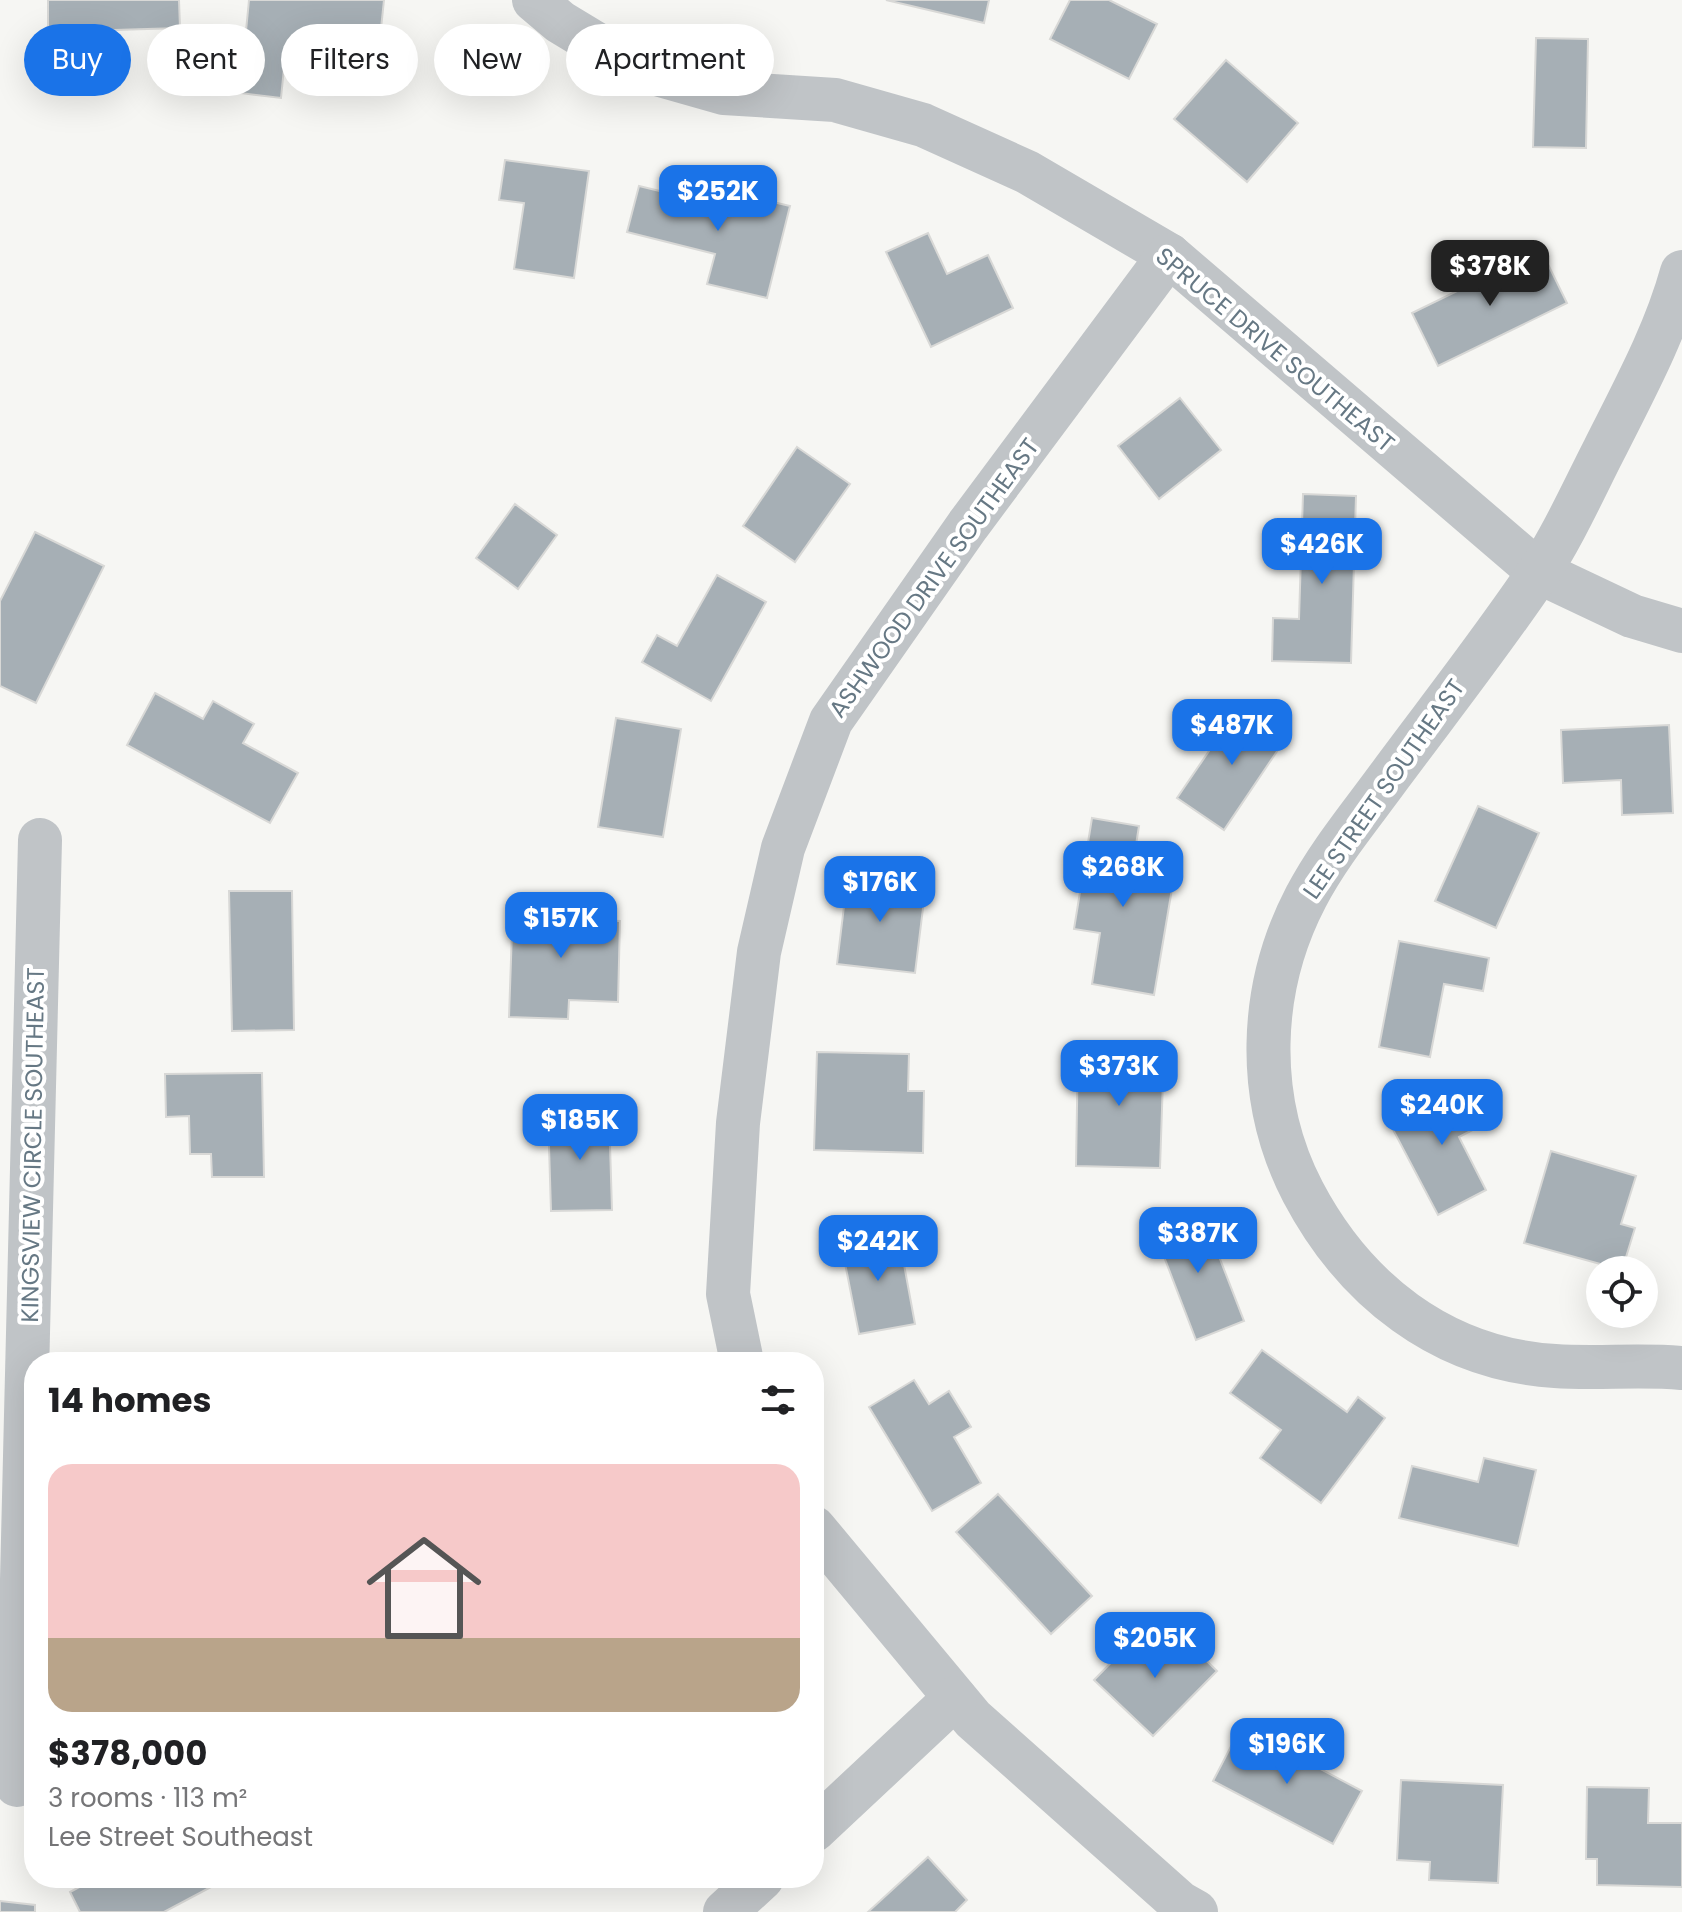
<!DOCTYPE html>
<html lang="en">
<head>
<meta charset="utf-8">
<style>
  body { margin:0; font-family:Poppins,sans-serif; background:#f6f6f6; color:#202124; height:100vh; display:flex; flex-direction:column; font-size:30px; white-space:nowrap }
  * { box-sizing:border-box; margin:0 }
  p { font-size:26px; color:#757577 }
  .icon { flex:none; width:44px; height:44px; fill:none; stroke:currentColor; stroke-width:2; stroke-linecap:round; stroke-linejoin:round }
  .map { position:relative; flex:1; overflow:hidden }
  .details { position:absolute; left:24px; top:1352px; width:800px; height:536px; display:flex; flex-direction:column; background:#fff; border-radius:32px; box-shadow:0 8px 32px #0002 }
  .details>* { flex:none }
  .hud { position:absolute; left:24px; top:24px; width:800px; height:72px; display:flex; gap:16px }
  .controls { position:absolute; left:1586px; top:1256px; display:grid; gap:16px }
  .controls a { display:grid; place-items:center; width:72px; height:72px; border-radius:50%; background:#fff; box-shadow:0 8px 32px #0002; font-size:40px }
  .price { position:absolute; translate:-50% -68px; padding:0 18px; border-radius:16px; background:#1a73e8; color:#fff; font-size:26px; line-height:52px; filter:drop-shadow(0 2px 4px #0008) }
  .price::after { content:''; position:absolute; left:50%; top:48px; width:24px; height:18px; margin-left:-12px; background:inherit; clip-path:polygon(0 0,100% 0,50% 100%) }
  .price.selected { background:#222; color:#fff }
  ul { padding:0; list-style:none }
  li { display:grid; align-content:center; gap:16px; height:424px; padding:0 24px }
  li span { display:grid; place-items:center; height:248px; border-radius:24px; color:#555 }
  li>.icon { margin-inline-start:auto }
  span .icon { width:144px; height:144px; fill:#fffc; stroke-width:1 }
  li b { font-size:34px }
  h2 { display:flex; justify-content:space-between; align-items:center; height:96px; padding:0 24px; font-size:34px }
  .pill { padding:0 28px; border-radius:36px; background:#fff; box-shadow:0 8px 32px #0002; font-size:28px; line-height:72px }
  .pill.selected { background:#1a73e8; color:#fff }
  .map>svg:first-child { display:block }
</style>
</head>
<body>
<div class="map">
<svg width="1682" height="1912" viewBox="0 0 1682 1912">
  <rect width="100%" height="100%" fill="#f6f6f3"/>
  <g fill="#a6afb5" stroke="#d8d8d6" stroke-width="2">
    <polygon points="48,0 179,0 180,28 48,32"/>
    <polygon points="249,0 384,0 378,57 286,48 281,98 240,93"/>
    <polygon points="886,0 989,0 984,23"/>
    <polygon points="1070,0 1109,0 1157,24 1129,79 1050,39"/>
    <polygon points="1536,38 1588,39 1586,148 1533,147"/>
    <polygon points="1226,60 1298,123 1247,182 1174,119"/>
    <polygon points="505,160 589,171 574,278 514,269 524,203 499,200"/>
    <polygon points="701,185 790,206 767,298 707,284 715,254 627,232 639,186 697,200"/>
    <polygon points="928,233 947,274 988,255 1013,308 931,347 886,252"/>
    <polygon points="1541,250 1567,303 1438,366 1412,313"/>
    <polygon points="1180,398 1221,450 1159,499 1118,446"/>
    <polygon points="797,447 850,484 795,562 743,526"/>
    <polygon points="1303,494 1356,496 1351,663 1272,661 1273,618 1299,619"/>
    <polygon points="515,504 557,535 518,589 476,558"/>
    <polygon points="35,532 104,566 36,703 0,686 0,601"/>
    <polygon points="717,575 766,602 711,701 642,662 657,635 677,646"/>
    <polygon points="155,693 203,719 213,701 254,724 243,743 298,773 270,823 127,745"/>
    <polygon points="1241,704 1288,735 1224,830 1177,798"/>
    <polygon points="616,718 681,729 663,837 598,827"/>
    <polygon points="1669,725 1673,813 1622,815 1621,780 1563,783 1561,730"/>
    <polygon points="1478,806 1539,833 1496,928 1435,901"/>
    <polygon points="1092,818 1139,826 1132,870 1174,877 1154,995 1092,984 1100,933 1074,929"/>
    <polygon points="849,865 882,869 880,887 925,892 915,973 837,964"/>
    <polygon points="229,891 292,891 294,1030 232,1031"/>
    <polygon points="513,902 589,905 589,920 620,921 618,1002 569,1000 568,1019 509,1017"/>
    <polygon points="1399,941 1489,958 1483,991 1444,984 1430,1057 1379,1047"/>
    <polygon points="1078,1047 1164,1050 1160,1168 1076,1166"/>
    <polygon points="817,1052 909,1054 908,1091 924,1091 923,1153 814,1150"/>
    <polygon points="262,1073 264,1177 212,1177 211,1154 190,1154 189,1116 166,1117 165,1074"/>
    <polygon points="1465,1083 1486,1123 1459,1137 1486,1190 1438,1215 1389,1122"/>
    <polygon points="609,1112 612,1210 551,1211 548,1114"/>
    <polygon points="1551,1151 1636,1176 1621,1224 1635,1228 1622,1270 1524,1243"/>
    <polygon points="1201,1210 1244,1321 1196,1340 1153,1228"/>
    <polygon points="898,1232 915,1324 859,1334 841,1243"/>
    <polygon points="1262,1350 1347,1412 1358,1397 1385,1418 1321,1503 1260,1458 1281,1430 1230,1393"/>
    <polygon points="914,1380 929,1404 949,1391 971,1427 954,1437 981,1483 932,1511 869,1407"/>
    <polygon points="1484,1458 1536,1470 1518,1546 1399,1518 1412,1466 1478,1482"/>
    <polygon points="998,1494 1092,1596 1051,1634 956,1532"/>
    <polygon points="1177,1632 1217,1671 1153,1736 1094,1680 1137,1636 1156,1654"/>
    <polygon points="1241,1727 1362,1791 1333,1844 1213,1781"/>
    <polygon points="1401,1780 1503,1785 1498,1883 1429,1880 1430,1862 1397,1860"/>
    <polygon points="1587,1787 1649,1788 1648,1823 1682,1823 1682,1887 1597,1885 1597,1859 1586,1859"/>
    <polygon points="928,1857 967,1900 955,1912 868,1912"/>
    <polygon points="96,1878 228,1878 164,1912 80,1912 70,1892"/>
    <polygon points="0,1901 35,1905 35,1912 0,1912"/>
  </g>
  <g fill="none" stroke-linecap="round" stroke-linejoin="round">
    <g stroke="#c0c4c7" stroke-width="44">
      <polyline points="534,0 560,22 636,68 724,93 835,100 923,125 1027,172 1169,255 1539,572 1632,616 1682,631"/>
      <path d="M1682,272C1665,334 1633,392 1604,450C1583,491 1563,536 1537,575C1491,643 1440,708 1391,774C1362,814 1329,853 1306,897C1258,989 1255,1100 1303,1192C1354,1289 1441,1359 1555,1366C1597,1369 1640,1364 1682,1368"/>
      <polyline points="742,1362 728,1294 738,1123 759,952 783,848 831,721 968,525 1169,255"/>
      <polyline points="814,1528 973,1719 1180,1903 1196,1912"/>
      <polyline points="17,1785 40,840"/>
      <polyline points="814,1830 955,1698"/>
      <polyline points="725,1912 762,1878"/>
    </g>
  </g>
  <g text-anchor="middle" stroke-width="8" stroke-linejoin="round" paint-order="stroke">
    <g font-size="24" fill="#667884" stroke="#fff">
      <text transform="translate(1275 350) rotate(40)" y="8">SPRUCE DRIVE SOUTHEAST</text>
      <text transform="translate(934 578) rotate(-54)" y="8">ASHWOOD DRIVE SOUTHEAST</text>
      <text transform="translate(1384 789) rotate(-55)" y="8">LEE STREET SOUTHEAST</text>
      <text transform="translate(33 1145) rotate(-89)" y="8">KINGSVIEW CIRCLE SOUTHEAST</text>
    </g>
  </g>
</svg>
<div class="controls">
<a><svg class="icon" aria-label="locate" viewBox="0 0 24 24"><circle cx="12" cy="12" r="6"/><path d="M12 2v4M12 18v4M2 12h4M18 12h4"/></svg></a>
</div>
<b class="price" style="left:718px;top:233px">$252K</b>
<b class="price selected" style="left:1490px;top:308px">$378K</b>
<b class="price" style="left:1322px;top:586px">$426K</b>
<b class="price" style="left:1232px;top:767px">$487K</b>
<b class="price" style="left:1123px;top:909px">$268K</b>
<b class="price" style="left:880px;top:924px">$176K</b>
<b class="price" style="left:561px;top:960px">$157K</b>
<b class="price" style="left:1119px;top:1108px">$373K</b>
<b class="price" style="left:1442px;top:1147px">$240K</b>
<b class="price" style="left:580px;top:1162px">$185K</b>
<b class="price" style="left:1198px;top:1275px">$387K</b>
<b class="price" style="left:878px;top:1283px">$242K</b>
<b class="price" style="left:1155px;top:1680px">$205K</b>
<b class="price" style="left:1287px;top:1786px">$196K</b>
<div class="hud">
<a class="pill selected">Buy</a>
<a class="pill">Rent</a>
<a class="pill">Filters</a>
<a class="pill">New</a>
<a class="pill">Apartment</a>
</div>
<section class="details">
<h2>14 homes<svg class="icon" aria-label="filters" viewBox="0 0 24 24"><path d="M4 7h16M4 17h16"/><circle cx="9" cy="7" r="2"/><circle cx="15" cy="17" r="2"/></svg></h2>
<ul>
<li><span style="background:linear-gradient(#f6c9c9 70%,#b9a48a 0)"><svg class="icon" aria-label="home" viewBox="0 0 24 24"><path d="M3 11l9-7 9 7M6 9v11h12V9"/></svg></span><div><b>$378,000</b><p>3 rooms · 113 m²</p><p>Lee Street Southeast</p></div></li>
</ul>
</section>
</div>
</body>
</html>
